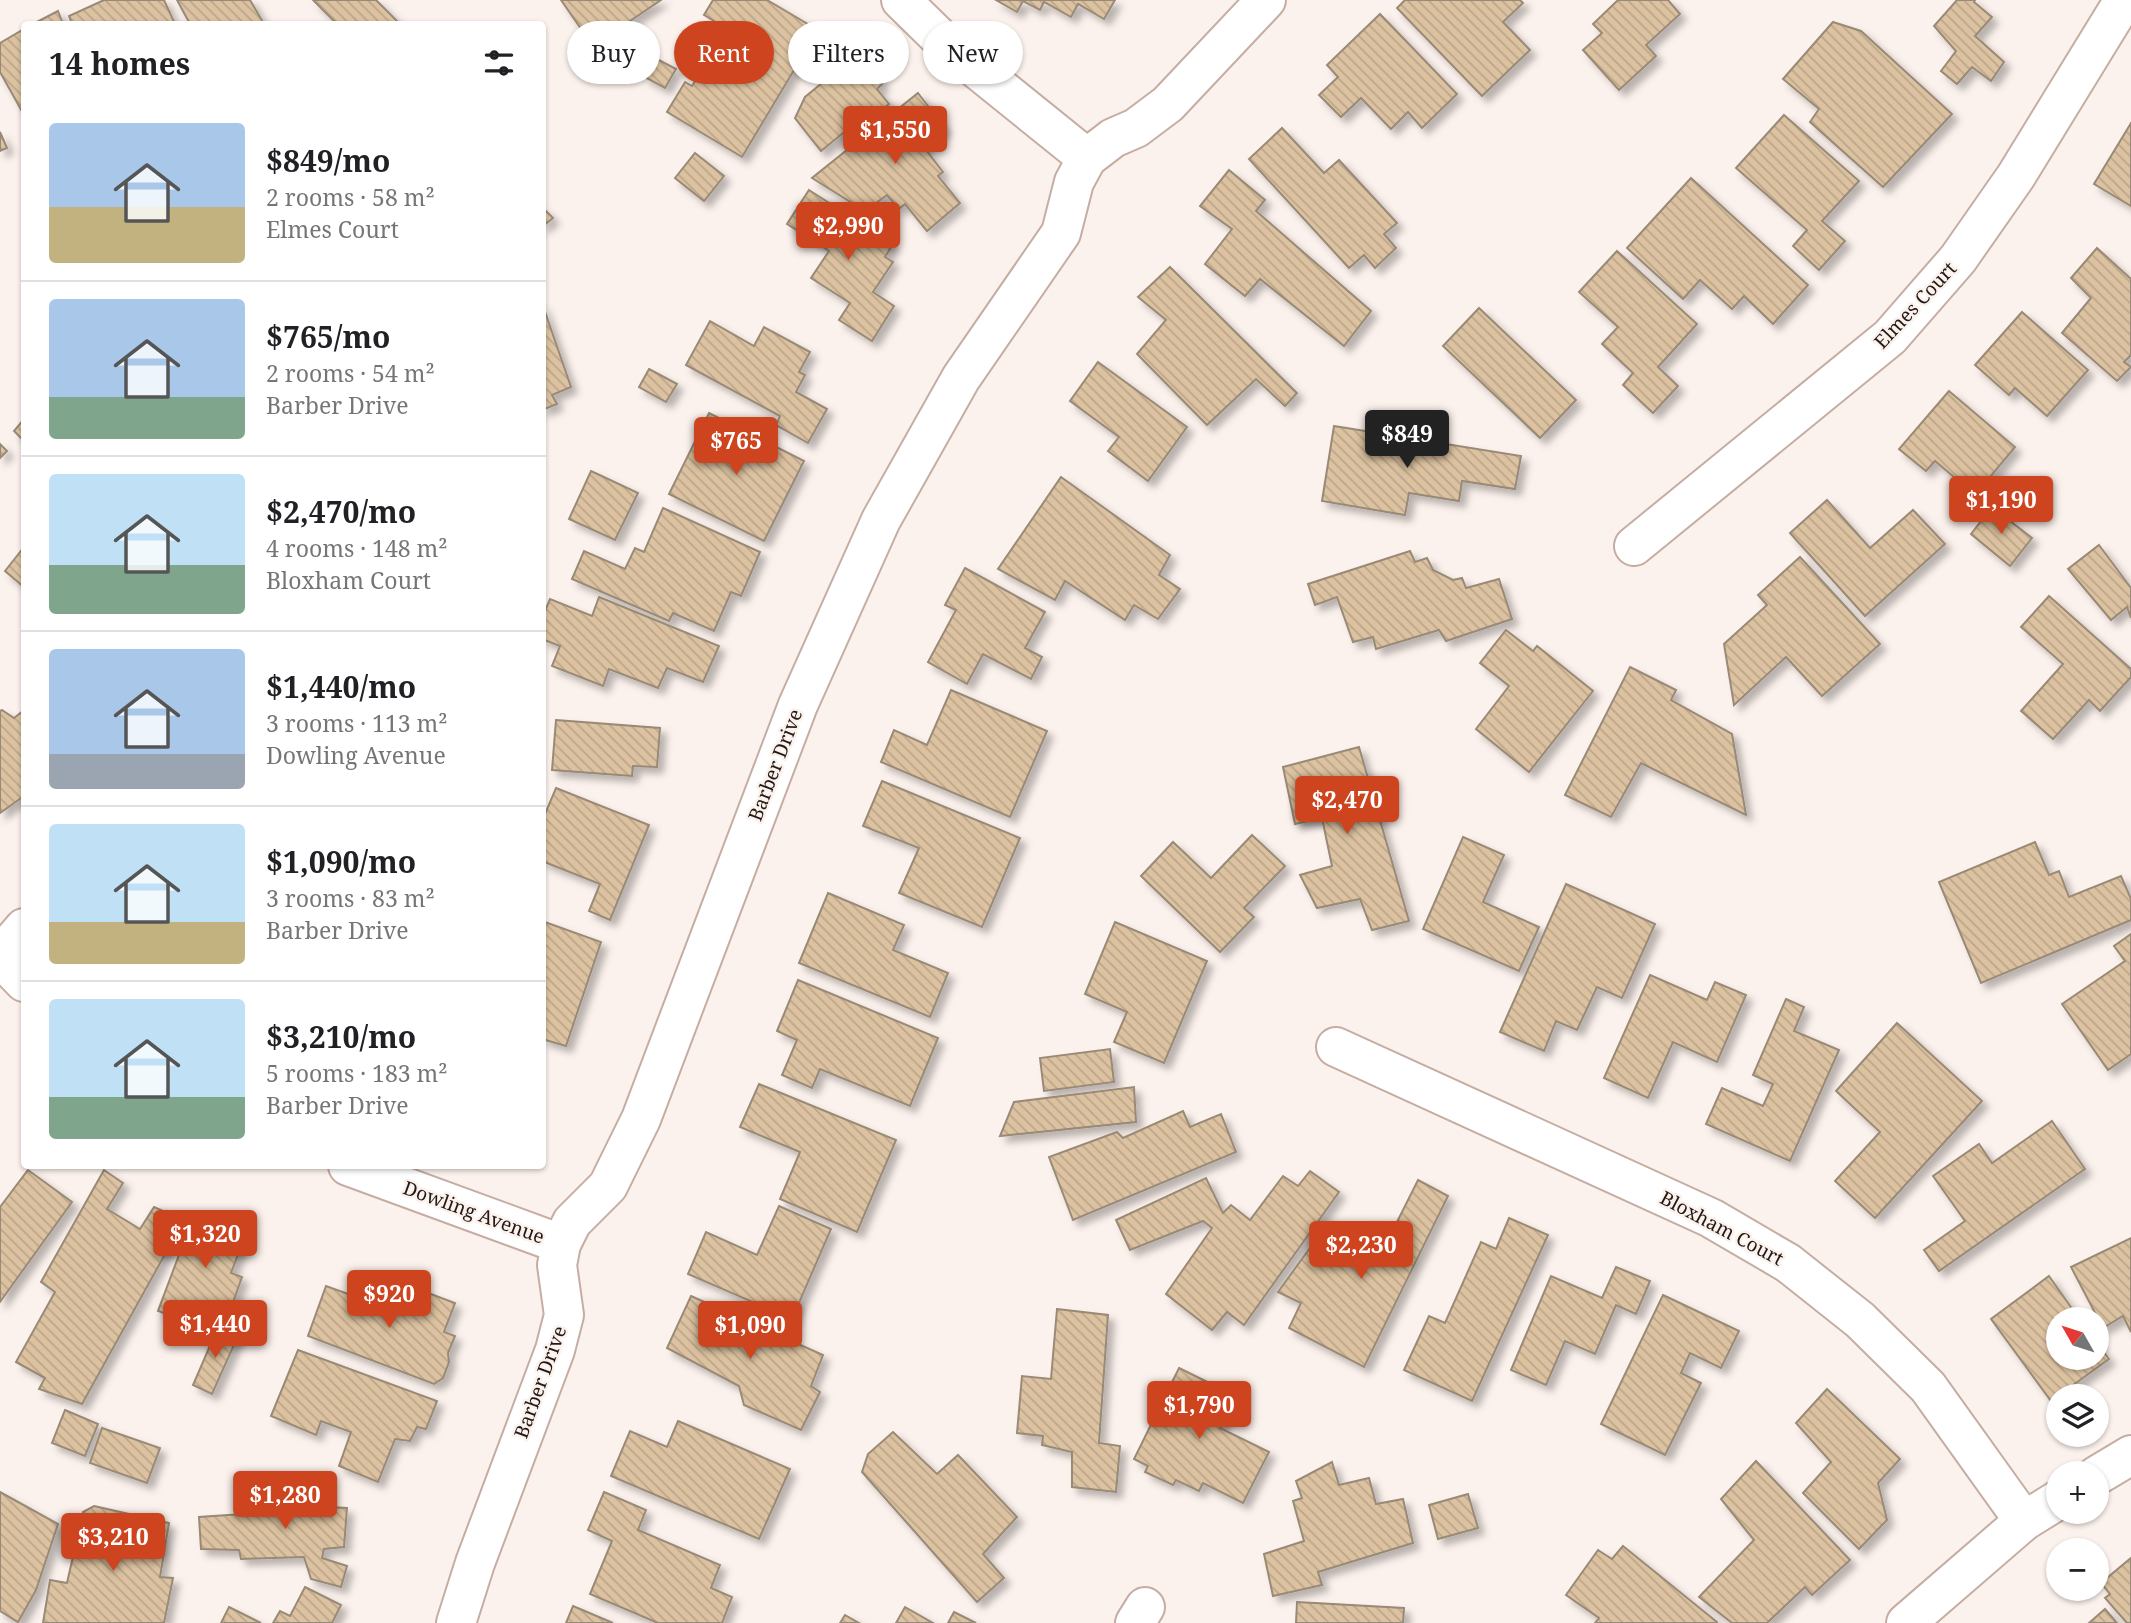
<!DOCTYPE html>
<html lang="en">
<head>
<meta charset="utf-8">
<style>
  body { margin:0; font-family:"Noto Serif",serif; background:#f2f2f2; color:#202124; height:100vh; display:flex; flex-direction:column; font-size:26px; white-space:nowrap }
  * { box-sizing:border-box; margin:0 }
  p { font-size:23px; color:#757577 }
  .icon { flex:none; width:38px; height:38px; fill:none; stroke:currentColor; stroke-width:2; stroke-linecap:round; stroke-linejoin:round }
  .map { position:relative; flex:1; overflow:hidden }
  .sheet { position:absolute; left:21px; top:21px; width:525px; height:1148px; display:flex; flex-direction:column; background:#fff; border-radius:7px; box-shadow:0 2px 5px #0004 }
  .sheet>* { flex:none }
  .hud { position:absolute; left:567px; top:21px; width:665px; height:63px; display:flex; gap:14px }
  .needle { width:46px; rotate:309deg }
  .controls { position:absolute; left:2046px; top:1307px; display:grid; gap:14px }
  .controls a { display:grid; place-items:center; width:63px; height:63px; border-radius:50%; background:#fff; box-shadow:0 2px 5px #0004; font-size:35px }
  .price { position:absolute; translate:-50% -60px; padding:0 16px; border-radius:7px; background:#cd441f; color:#fff; font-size:23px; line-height:46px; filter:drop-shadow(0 2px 4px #0008) }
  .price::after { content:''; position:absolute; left:50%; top:42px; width:21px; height:16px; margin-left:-10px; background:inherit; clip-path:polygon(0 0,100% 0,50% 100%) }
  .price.active { background:#222; color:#fff }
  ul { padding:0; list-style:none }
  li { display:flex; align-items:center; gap:21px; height:175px; padding:0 28px }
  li+li { border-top:2px solid #e0e0e0 }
  li span { display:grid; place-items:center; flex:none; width:196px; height:140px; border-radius:7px; color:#555 }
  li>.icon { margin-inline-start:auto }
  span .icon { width:84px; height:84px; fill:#fffc; stroke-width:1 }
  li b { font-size:30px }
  h2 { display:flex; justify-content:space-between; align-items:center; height:84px; padding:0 28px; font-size:30px }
  .chip { padding:0 24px; border-radius:32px; background:#fff; box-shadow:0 2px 5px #0004; font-size:24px; line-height:63px }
  .chip.active { background:#cd441f; color:#fff }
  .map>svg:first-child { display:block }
</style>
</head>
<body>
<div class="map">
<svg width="2131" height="1623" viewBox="0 0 2131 1623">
  <defs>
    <pattern id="building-back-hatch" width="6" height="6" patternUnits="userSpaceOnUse" patternTransform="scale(1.75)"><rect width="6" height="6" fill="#dcc2a0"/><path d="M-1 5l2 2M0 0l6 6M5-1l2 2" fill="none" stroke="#bca689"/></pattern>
    <filter id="shadow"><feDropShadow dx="6" dy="6" stdDeviation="3.5" flood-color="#0004"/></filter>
  </defs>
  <rect width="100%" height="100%" fill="#fcf2ed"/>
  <g fill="url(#building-back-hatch)" stroke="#998a77" stroke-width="2" filter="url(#shadow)">
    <polygon points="104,0 164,0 175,24 72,24 69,16"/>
    <polygon points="177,0 250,0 264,24 190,24"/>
    <polygon points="313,0 376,0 400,24 337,24"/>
    <polygon points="561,0 661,0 593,46"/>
    <polygon points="713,0 767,0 818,30 742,157 667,112 685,82 692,86 713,52 726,60 741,37 704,15"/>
    <polygon points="996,0 1115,0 1104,19 1078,4 1071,17 1044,2 1040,10 1023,1 1017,12"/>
    <polygon points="1405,0 1520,0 1523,3 1503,22 1530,50 1482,96 1397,8"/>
    <polygon points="1618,0 1668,0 1680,14 1646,45 1656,56 1619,90 1583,50 1602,33 1593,24"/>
    <polygon points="1957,0 1975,0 1974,2 1992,17 1975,36 2004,62 1991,81 1972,67 1957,84 1941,71 1956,51 1934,26"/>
    <polygon points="58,11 63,24 33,24"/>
    <polygon points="1380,14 1457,94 1422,128 1408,112 1391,129 1361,98 1341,117 1319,95 1338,77 1327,65"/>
    <polygon points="1833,22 1861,31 1952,114 1883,187 1810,122 1819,109 1783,79"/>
    <polygon points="24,29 24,115 0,72 0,43"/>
    <polygon points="855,49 883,83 877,89 889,104 858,128 854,124 821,151 795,118 805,97 822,83 818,79"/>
    <polygon points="653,57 676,69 665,88 643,76"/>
    <polygon points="918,93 945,128 923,146 943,172 938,176 960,203 927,231 905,204 899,209 887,195 865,211 812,178"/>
    <polygon points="1784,115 1859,181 1822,221 1845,241 1819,270 1793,246 1807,230 1736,168"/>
    <polygon points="2131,123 2131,206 2094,184"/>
    <polygon points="1282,128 1324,173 1339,160 1397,223 1384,234 1396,248 1375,268 1364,255 1349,268 1249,159"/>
    <polygon points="0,132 7,148 0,151"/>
    <polygon points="695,153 724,176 704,201 675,178"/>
    <polygon points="1229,170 1265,200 1256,211 1371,311 1344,346 1260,279 1245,296 1205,264 1232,229 1200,206"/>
    <polygon points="1691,178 1808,285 1773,324 1744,296 1732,309 1700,280 1683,299 1627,248"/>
    <polygon points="809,190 893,244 885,257 893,262 873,292 894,306 872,341 839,320 850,303 811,278 829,251 787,224"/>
    <polygon points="542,207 553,218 542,227"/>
    <polygon points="2097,248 2131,279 2131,355 2124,362 2131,367 2117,381 2062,333 2091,298 2071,278"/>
    <polygon points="1617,251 1697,324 1658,367 1678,386 1653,413 1623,385 1633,373 1602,344 1618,327 1579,292"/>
    <polygon points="1170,267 1297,393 1285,406 1256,379 1207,425 1137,354 1166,320 1138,297"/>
    <polygon points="542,303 571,387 552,395 557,404 542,410"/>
    <polygon points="1479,308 1576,400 1540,438 1443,346"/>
    <polygon points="2022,312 2088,370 2047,416 2015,388 2009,395 1975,365"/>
    <polygon points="710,321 754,346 764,327 810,352 799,372 805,375 796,392 827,409 808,443 776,425 780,416 686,365"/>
    <polygon points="1098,362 1187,427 1148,481 1108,451 1119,437 1070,401"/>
    <polygon points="649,369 677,384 666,402 639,387"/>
    <polygon points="1949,391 2015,447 1975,495 1935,461 1926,471 1899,449"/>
    <polygon points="709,413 804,461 764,541 669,494"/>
    <polygon points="24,419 24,441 14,431"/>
    <polygon points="1334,426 1521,456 1515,489 1462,481 1459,501 1409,493 1405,515 1322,501"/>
    <polygon points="0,444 7,451 0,458"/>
    <polygon points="591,471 638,493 615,540 569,519"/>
    <polygon points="1061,477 1170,555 1159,575 1180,589 1158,619 1134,605 1125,620 1065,581 1055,600 998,569"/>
    <polygon points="1827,500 1870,548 1913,510 1945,544 1865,616 1790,533"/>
    <polygon points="1992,507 2032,538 2010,566 1971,534"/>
    <polygon points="663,508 760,552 741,596 731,592 714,631 673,613 669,621 572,579 584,551 625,569 635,548 644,552"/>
    <polygon points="2099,545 2131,588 2131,618 2127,607 2111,620 2068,569"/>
    <polygon points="24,547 24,587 5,571"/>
    <polygon points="1410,551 1415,562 1427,558 1433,570 1453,580 1462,578 1466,588 1499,579 1512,619 1446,641 1439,630 1376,649 1373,637 1353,642 1337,597 1315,605 1308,584"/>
    <polygon points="1800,557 1880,644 1822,696 1786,657 1734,705 1724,644 1767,605 1758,595"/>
    <polygon points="965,568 1045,612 1025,648 1042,657 1031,679 983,654 967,684 928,662 956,610 945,605"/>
    <polygon points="2049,596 2131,669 2131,677 2100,711 2089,700 2053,739 2021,711 2063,664 2021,627"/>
    <polygon points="599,597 719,646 703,682 667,668 658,688 609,669 603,686 552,666 560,646 542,639 542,618 550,599 592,616"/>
    <polygon points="1506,630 1533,651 1537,646 1593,691 1529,772 1476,729 1509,686 1480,663"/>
    <polygon points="1630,667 1676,690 1671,700 1732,734 1746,815 1641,763 1611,817 1565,795"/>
    <polygon points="951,690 1047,731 1010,817 881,762 894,730 927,745"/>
    <polygon points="2,710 14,718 24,710 24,796 0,813 0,711"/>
    <polygon points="556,720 660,728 657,767 633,766 632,776 552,770"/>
    <polygon points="1359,747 1409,921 1372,930 1360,899 1317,908 1300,875 1332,866 1322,818 1295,824 1283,767"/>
    <polygon points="882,781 1020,838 982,927 899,893 919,848 863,826"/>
    <polygon points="556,788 649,825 610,920 589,911 600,884 542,861 542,821"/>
    <polygon points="1252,835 1285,866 1244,908 1254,917 1220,952 1141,876 1173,842 1211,878"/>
    <polygon points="1463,837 1504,855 1483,902 1539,927 1519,971 1423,929"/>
    <polygon points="2035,842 2049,875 2059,871 2069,897 2121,876 2131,899 2131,920 1981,983 1939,882"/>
    <polygon points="1566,884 1655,924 1622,998 1597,987 1577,1030 1556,1021 1544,1051 1500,1032"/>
    <polygon points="828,893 904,925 893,950 948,973 930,1017 799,963"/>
    <polygon points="542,921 601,942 566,1046 542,1039"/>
    <polygon points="1115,922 1207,961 1164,1063 1114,1042 1127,1012 1085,994"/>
    <polygon points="2131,934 2131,1054 2108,1070 2062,1004 2125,961 2114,946"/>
    <polygon points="1650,975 1707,1000 1715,982 1746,995 1717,1062 1673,1042 1648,1098 1604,1078"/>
    <polygon points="798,980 938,1038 910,1106 820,1069 812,1088 782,1075 797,1040 777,1031"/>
    <polygon points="1786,999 1804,1007 1794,1031 1839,1050 1790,1161 1706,1124 1722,1088 1763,1106 1773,1084 1753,1075"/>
    <polygon points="1897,1023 1982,1101 1875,1218 1835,1181 1880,1132 1836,1091"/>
    <polygon points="1110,1049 1114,1082 1044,1091 1040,1058"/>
    <polygon points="759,1084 896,1140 857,1232 780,1199 800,1152 740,1127"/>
    <polygon points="1134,1087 1136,1122 1000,1136 1014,1102"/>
    <polygon points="1183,1111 1190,1127 1221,1114 1236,1152 1073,1220 1049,1157 1117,1132 1123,1138"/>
    <polygon points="2052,1121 2085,1169 1939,1271 1924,1250 1965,1221 1933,1176 1979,1144 1992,1163"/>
    <polygon points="28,1170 72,1202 0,1302 0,1207"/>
    <polygon points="104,1170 123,1183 107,1209 140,1229 154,1207 184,1220 82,1404 39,1389 45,1378 16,1362 55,1292 41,1282"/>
    <polygon points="1310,1171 1339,1192 1244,1325 1227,1312 1212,1330 1166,1294 1212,1228 1203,1221 1130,1250 1116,1220 1206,1178 1223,1213 1231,1205 1250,1220 1283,1176 1298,1186"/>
    <polygon points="1418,1180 1448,1196 1364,1367 1289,1328 1301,1303 1278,1292 1312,1245 1354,1266 1376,1222 1393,1230"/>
    <polygon points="779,1206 831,1229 792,1319 688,1274 706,1232 757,1255"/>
    <polygon points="195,1212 247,1231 231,1273 242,1277 227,1319 194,1308 188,1322 158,1311"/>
    <polygon points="1509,1218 1548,1235 1472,1401 1404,1370 1429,1316 1445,1323 1481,1242 1496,1249"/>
    <polygon points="2131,1238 2131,1332 2123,1316 2103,1328 2071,1267"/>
    <polygon points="1616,1267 1650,1281 1636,1314 1616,1305 1595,1354 1565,1341 1546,1385 1511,1370 1551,1276 1602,1298"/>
    <polygon points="2049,1276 2080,1320 2058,1320 2058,1358 2096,1358 2096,1342 2109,1359 2051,1401 1991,1319"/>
    <polygon points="407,1285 455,1303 444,1332 455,1336 448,1353 449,1362 443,1378 434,1384 308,1336 326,1286 376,1304 379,1294 402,1300"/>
    <polygon points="1663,1295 1739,1331 1721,1368 1690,1353 1681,1373 1701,1383 1665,1455 1601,1424"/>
    <polygon points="691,1296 823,1355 811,1386 820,1392 801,1430 744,1405 739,1386 667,1348"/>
    <polygon points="1057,1309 1108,1315 1099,1443 1120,1446 1116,1492 1072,1487 1072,1452 1042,1445 1043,1436 1017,1433 1022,1376 1051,1379"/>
    <polygon points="218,1327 238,1336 212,1394 193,1385"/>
    <polygon points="298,1350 437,1401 426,1429 417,1427 410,1441 395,1439 378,1482 339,1466 351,1432 321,1421 316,1435 271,1416"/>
    <polygon points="1179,1368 1236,1396 1220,1428 1269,1452 1243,1503 1203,1483 1199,1491 1176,1480 1173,1485 1145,1472 1148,1466 1134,1459"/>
    <polygon points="1827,1389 1900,1459 1878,1483 1887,1520 1859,1549 1803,1493 1831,1462 1796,1423"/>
    <polygon points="65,1410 98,1424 85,1456 52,1443"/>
    <polygon points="678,1421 790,1469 759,1539 611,1476 630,1431 667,1447"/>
    <polygon points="102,1428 160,1448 147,1483 90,1463"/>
    <polygon points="893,1432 937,1474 958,1455 1017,1517 983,1554 1004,1578 977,1602 862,1472 868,1454"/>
    <polygon points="1756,1461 1850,1560 1812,1595 1805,1587 1767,1623 1732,1623 1699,1597 1754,1540 1721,1499"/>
    <polygon points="1332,1462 1339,1485 1369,1478 1376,1504 1403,1499 1413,1543 1318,1572 1322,1585 1273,1596 1264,1554 1304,1541 1293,1501 1302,1498 1296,1481"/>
    <polygon points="326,1484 327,1507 347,1508 344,1547 324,1549 322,1558 347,1566 341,1587 311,1579 304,1557 241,1559 239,1550 201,1549 199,1517 274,1512 272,1487"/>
    <polygon points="0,1492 58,1524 36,1590 18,1622 0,1611"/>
    <polygon points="604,1492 646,1510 638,1530 720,1565 711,1588 732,1597 722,1623 658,1623 590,1594 612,1541 588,1530"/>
    <polygon points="1468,1494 1478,1528 1438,1539 1429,1505"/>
    <polygon points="94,1506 169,1523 160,1577 173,1578 164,1623 43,1623 50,1580 67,1583 83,1512"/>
    <polygon points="1623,1546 1717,1622 1716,1623 1595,1623 1599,1618 1566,1595 1598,1550 1612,1559"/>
    <polygon points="2131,1558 2131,1623 2127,1623 2105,1598 2110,1594 2101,1583"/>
    <polygon points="305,1587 341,1605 332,1623 273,1623 280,1611 290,1616"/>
    <polygon points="1297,1602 1404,1608 1403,1623 1296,1623"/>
    <polygon points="573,1606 613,1623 566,1623"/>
    <polygon points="229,1607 261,1623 221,1623"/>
    <polygon points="905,1607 933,1623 896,1623"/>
    <polygon points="2105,1609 2117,1623 2089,1623"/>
    <polygon points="954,1612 976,1623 948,1623"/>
    <polygon points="845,1615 859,1623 840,1623"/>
  </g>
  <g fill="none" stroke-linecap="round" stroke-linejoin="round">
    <g stroke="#c6ada3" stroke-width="42">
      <g id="minor">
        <polyline points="901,0 948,46 1087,158"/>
        <polyline points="1634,546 1890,337 1958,259 2016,176 2124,0"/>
        <polyline points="0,956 24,928"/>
        <polyline points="0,957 24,982"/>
        <polyline points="1336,1047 1711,1218 1788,1263 1860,1320 1928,1387 2024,1521"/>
        <polyline points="348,1166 561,1244"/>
        <polyline points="2096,1476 2131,1455"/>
        <polyline points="1135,1623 1145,1607"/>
        <polyline points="1906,1623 2024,1521 2058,1500"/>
      </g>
    </g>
    <g stroke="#c6ada3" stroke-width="42">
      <polyline id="tertiary" points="456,1623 475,1563 555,1350 564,1315 557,1265 561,1244 572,1222 608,1186 641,1119 798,705 881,520 961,378 1061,233 1074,182 1087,158 1113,138 1136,128 1168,104 1266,0"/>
    </g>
    <use href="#minor" stroke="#fff" stroke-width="38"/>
    <use href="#tertiary" stroke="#fff" stroke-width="38"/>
  </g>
  <g text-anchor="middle" stroke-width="5" stroke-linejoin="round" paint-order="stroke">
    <g font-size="19" fill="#221915" stroke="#fcf2ed">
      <text transform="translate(1915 305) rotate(-47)" y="7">Elmes Court</text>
      <text transform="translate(775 765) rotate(-69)" y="7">Barber Drive</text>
      <text transform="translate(474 1212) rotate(20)" y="7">Dowling Avenue</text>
      <text transform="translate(1722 1228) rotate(28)" y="7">Bloxham Court</text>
      <text transform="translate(540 1382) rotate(-70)" y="7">Barber Drive</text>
    </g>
  </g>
</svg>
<div class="controls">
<a><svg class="needle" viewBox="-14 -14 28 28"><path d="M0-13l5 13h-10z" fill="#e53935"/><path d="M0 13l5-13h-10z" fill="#757577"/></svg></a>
<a><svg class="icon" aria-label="layers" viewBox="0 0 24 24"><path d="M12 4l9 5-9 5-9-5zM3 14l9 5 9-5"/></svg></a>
<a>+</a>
<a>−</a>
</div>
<b class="price" style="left:895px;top:166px">$1,550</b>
<b class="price" style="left:848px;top:262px">$2,990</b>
<b class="price active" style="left:1407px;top:470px">$849</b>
<b class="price" style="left:736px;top:477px">$765</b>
<b class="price" style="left:2001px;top:536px">$1,190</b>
<b class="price" style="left:1347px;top:836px">$2,470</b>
<b class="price" style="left:205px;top:1270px">$1,320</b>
<b class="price" style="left:1361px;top:1281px">$2,230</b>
<b class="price" style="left:389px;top:1330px">$920</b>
<b class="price" style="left:215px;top:1360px">$1,440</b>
<b class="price" style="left:750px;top:1361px">$1,090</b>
<b class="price" style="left:1199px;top:1441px">$1,790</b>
<b class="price" style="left:285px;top:1531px">$1,280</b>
<b class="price" style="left:113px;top:1573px">$3,210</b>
<div class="hud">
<a class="chip">Buy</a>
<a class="chip active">Rent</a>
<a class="chip">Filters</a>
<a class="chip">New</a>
</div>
<section class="sheet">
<h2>14 homes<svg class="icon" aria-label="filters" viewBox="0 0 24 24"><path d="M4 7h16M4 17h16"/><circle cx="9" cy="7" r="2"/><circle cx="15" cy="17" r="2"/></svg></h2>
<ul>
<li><span style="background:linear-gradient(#a9c7e8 60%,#c2b280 0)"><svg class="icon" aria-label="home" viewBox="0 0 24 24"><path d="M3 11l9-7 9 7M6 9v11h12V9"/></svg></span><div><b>$849/mo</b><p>2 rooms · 58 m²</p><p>Elmes Court</p></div></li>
<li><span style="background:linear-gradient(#a9c7e8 70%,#7fa58c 0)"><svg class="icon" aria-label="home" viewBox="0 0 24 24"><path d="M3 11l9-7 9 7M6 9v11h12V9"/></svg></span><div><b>$765/mo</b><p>2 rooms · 54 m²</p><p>Barber Drive</p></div></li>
<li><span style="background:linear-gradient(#bfe0f5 65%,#7fa58c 0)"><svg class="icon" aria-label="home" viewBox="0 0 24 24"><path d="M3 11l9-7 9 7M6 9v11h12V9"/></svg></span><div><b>$2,470/mo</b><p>4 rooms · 148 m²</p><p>Bloxham Court</p></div></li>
<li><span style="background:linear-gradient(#a9c7e8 75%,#9aa5b1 0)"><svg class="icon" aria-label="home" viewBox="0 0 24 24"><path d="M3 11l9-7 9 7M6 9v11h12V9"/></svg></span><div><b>$1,440/mo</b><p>3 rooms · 113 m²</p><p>Dowling Avenue</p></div></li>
<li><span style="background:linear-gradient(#bfe0f5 70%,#c2b280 0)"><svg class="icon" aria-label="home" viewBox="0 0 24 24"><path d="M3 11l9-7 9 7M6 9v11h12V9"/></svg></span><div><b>$1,090/mo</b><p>3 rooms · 83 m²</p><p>Barber Drive</p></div></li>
<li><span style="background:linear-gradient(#bfe0f5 70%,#7fa58c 0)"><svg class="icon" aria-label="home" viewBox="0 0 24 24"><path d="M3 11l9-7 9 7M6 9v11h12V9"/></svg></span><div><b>$3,210/mo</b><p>5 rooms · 183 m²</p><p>Barber Drive</p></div></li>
</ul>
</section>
</div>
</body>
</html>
